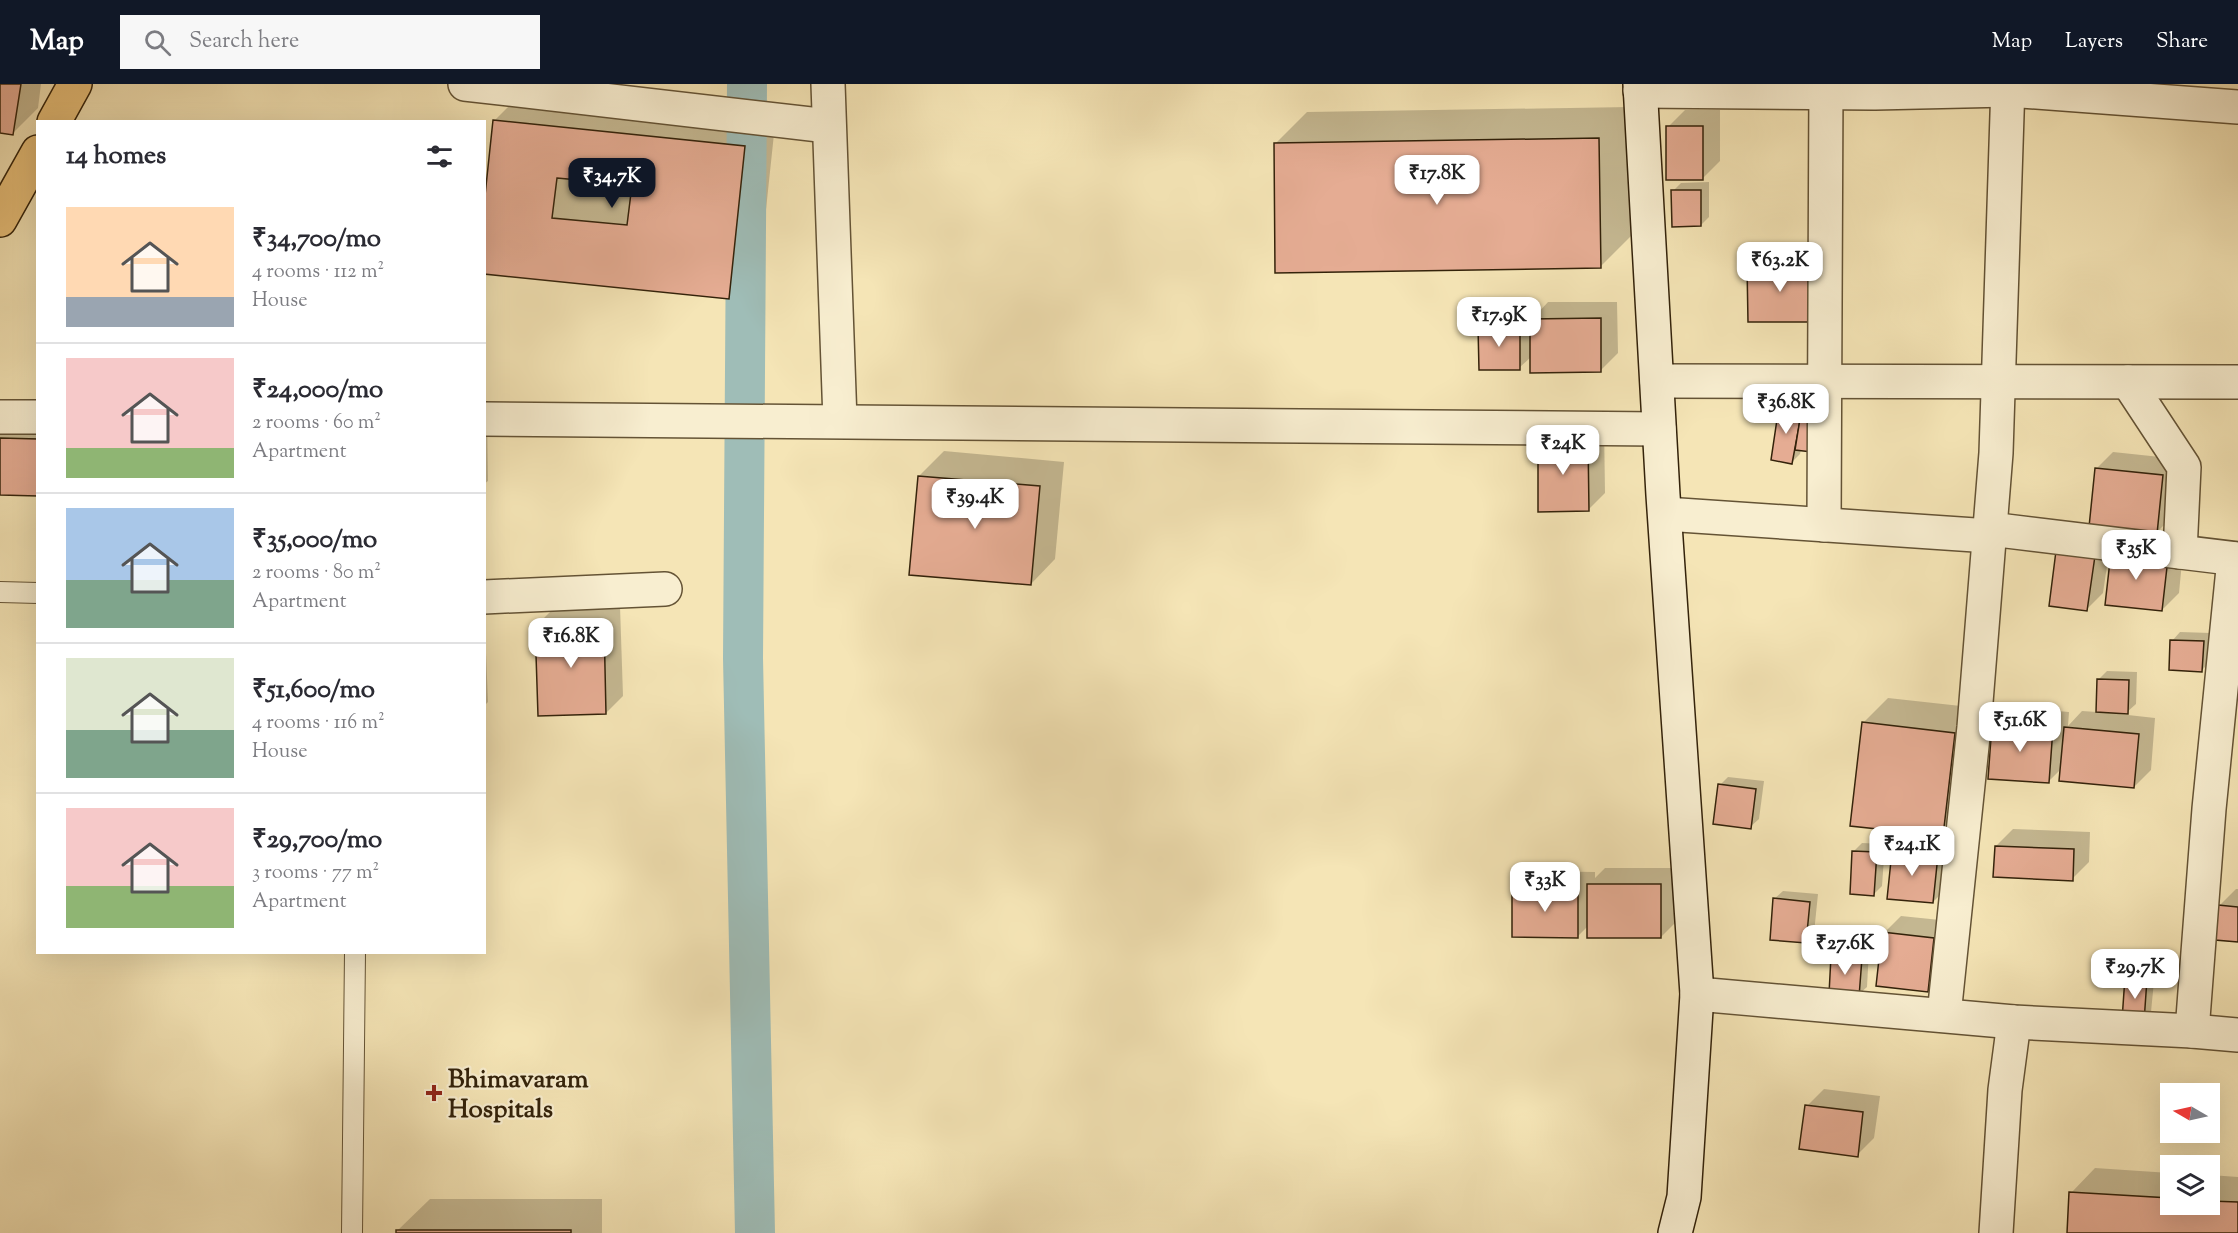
<!DOCTYPE html>
<html lang="en">
<head>
<meta charset="utf-8">
<style>
  body { margin:0; font-family:"Sorts Mill Goudy",serif; background:#f7f7f7; color:#2b2b33; height:100vh; display:flex; flex-direction:column; font-size:22px; white-space:nowrap }
  * { box-sizing:border-box; margin:0 }
  p { font-size:20px; color:#7c7c81 }
  .icon { flex:none; width:33px; height:33px; fill:none; stroke:currentColor; stroke-width:2; stroke-linecap:round; stroke-linejoin:round }
  .map { position:relative; flex:1; overflow:hidden }
  .sheet { position:absolute; left:36px; top:36px; width:450px; height:834px; display:flex; flex-direction:column; background:#fff; border-radius:0px; box-shadow:0 6px 24px #0002 }
  .sheet>* { flex:none }
  .needle { width:39px; rotate:279deg }
  .controls { position:absolute; left:2160px; top:999px; display:grid; gap:12px }
  .controls a { display:grid; place-items:center; width:60px; height:60px; border-radius:0px; background:#fff; box-shadow:0 6px 24px #0002; font-size:30px }
  .price { position:absolute; translate:-50% -51px; padding:0 14px; border-radius:12px; background:#fff; color:#222; font-size:20px; line-height:39px; filter:drop-shadow(0 2px 3px #0008) }
  .price::after { content:''; position:absolute; left:50%; top:36px; width:18px; height:14px; margin-left:-9px; background:inherit; clip-path:polygon(0 0,100% 0,50% 100%) }
  .price.on { background:#111827; color:#fff }
  ul { padding:0; list-style:none }
  li { display:flex; align-items:center; gap:18px; height:150px; padding:0 30px }
  li+li { border-top:2px solid #e1e1e2 }
  li span { display:grid; place-items:center; flex:none; width:168px; height:120px; border-radius:0px; color:#555 }
  li>.icon { margin-inline-start:auto }
  span .icon { width:72px; height:72px; fill:#fffc; stroke-width:1 }
  li b { font-size:26px }
  h2 { display:flex; justify-content:space-between; align-items:center; height:72px; padding:0 30px; font-size:26px }
  header { display:flex; align-items:center; gap:36px; box-sizing:border-box; height:84px; padding:0 30px; background:#111827; color:#fff }
  header strong { font-size:28px }
  nav { display:flex; gap:33px; margin-inline-start:auto; font-size:21px }
  .search { width:420px; height:54px; background:#f7f7f7; display:flex; align-items:center; gap:15px; box-sizing:border-box; padding:0 21px; border-radius:0px; color:#7c7c81; font-size:22px }
  .map>svg:first-child { display:block }
</style>
</head>
<body>
<header>
<strong>Map</strong>
<div class="search"><svg class="icon" aria-label="search" viewBox="0 0 24 24"><circle cx="10" cy="10" r="6"/><path d="M15 15l6 6"/></svg>Search here</div>
<nav><a>Map</a><a>Layers</a><a>Share</a></nav>
</header>
<div class="map">
<svg width="2238" height="1149" viewBox="0 0 2238 1149">
  <rect width="100%" height="100%" fill="#f5e5b6"/>
  <filter id="stains"><feTurbulence type="fractalNoise" baseFrequency=".00333" numOctaves="4"/><feColorMatrix values="0 0 0 0 .2 0 0 0 0 .09 0 0 0 0 .02 0 0 0 .5 -.17"/></filter>
  <radialGradient id="worn" r=".72"><stop offset=".6" stop-color="#630" stop-opacity="0"/><stop offset="1" stop-color="#630" stop-opacity=".3"/></radialGradient>
  <g fill="#0003" fill-rule="evenodd">
    <polygon points="0,0 41,0 38,24 13,49 0,47"/>
    <path d="M526,5L776,31L760,182L729,213L484,188L494,37ZM584,95L633,100L632,107L583,102Z"/>
    <polygon points="1630,23 1632,151 1600,183 1275,60 1307,28"/>
    <polygon points="1685,26 1720,26 1720,77 1703,94 1668,43"/>
    <polygon points="1709,98 1709,133 1701,141 1673,107 1681,99"/>
    <polygon points="1829,163 1749,237 1749,181 1766,164"/>
    <polygon points="1548,218 1617,218 1618,269 1601,286 1532,272 1519,284 1479,244 1496,227 1536,226 1536,231"/>
    <polygon points="1789,315 1809,318 1808,327 1824,330 1801,365 1800,370 1792,378 1781,323"/>
    <polygon points="484,328 487,328 488,397 484,400"/>
    <polygon points="38,338 38,411 0,409 0,345"/>
    <polygon points="1604,340 1605,409 1588,426 1539,357"/>
    <polygon points="944,367 1064,378 1055,475 1031,500 919,392"/>
    <polygon points="2113,368 2179,375 2174,431 2157,448 2096,385"/>
    <polygon points="2076,443 2112,448 2103,509 2086,526"/>
    <polygon points="2129,451 2184,457 2179,509 2162,526"/>
    <polygon points="484,520 488,618 484,622"/>
    <polygon points="620,522 623,612 606,629 537,541 554,524"/>
    <polygon points="2180,548 2211,549 2210,578 2202,586 2172,557"/>
    <polygon points="2107,587 2137,588 2136,620 2127,628 2119,628 2119,630 2155,634 2151,686 2134,703 2062,684 2048,698 1993,640 2010,623 2069,628 2068,642 2082,627 2097,628 2099,595"/>
    <polygon points="1888,614 1979,624 1968,726 1940,753 1954,754 1950,801 1933,818 1893,767 1910,750 1931,752 1931,749 1863,639"/>
    <polygon points="1728,693 1764,697 1759,735 1750,743 1720,701"/>
    <polygon points="2013,745 2090,748 2089,778 2072,795 1996,762"/>
    <polygon points="1862,759 1885,760 1882,802 1874,810 1854,767"/>
    <polygon points="1605,784 1678,784 1678,836 1661,853 1588,842 1578,852 1513,804 1530,787 1595,788 1595,794"/>
    <polygon points="2236,805 2238,805 2238,856 2219,822"/>
    <polygon points="1783,807 1818,810 1814,849 1806,858 1774,815"/>
    <polygon points="1901,832 1950,837 1944,889 1927,906 1884,849"/>
    <polygon points="1841,864 1869,866 1867,903 1858,911 1833,873"/>
    <polygon points="2135,886 2155,887 2151,928 2143,936 2127,894"/>
    <polygon points="1824,1005 1880,1012 1874,1054 1857,1071 1807,1022"/>
    <polygon points="2095,1084 2170,1089 2170,1120 2210,1120 2210,1091 2238,1093 2238,1149 2069,1149 2071,1109"/>
    <polygon points="430,1115 602,1115 602,1149 398,1149 398,1146"/>
  </g>
  <g fill="none" stroke-linecap="round" stroke-linejoin="round">
    <polyline stroke="#9fbdb7" stroke-width="40" points="747,0 743,574 755,1149"/>
  </g>
  <g fill="#e5ac93" stroke="#33220a" stroke-width="1.5" fill-rule="evenodd">
    <polygon points="0,0 21,0 13,51 0,49"/>
    <path d="M493,36L745,62L729,215L484,190V121ZM557,94L632,101L627,141L552,134Z"/>
    <rect x="1666" y="42" width="37" height="54"/>
    <polygon points="1599,54 1601,184 1275,189 1274,59"/>
    <polygon points="1671,106 1701,106 1701,142 1672,143"/>
    <polygon points="1812,180 1813,238 1748,238 1747,181"/>
    <polygon points="1601,234 1601,288 1530,289 1530,235"/>
    <polygon points="1520,242 1520,286 1479,286 1478,243"/>
    <polygon points="1779,322 1802,326 1792,380 1771,376"/>
    <polygon points="1800,335 1817,338 1812,368 1795,366"/>
    <polygon points="0,354 38,355 38,412 0,411"/>
    <polygon points="1588,356 1589,427 1538,428 1538,357"/>
    <polygon points="2095,384 2163,391 2157,450 2089,443"/>
    <polygon points="918,392 1040,402 1031,501 909,491"/>
    <polygon points="2057,459 2096,465 2087,527 2049,522"/>
    <polygon points="2111,468 2168,474 2162,527 2105,521"/>
    <polygon points="604,538 606,630 538,632 535,540"/>
    <polygon points="2170,556 2204,557 2202,588 2169,586"/>
    <polygon points="2097,595 2129,596 2128,630 2096,628"/>
    <polygon points="1862,638 1955,649 1943,752 1850,742"/>
    <polygon points="1992,640 2053,644 2049,699 1988,695"/>
    <polygon points="2064,643 2139,650 2134,704 2059,697"/>
    <polygon points="1718,700 1756,705 1751,745 1713,740"/>
    <polygon points="1995,762 2074,765 2073,797 1993,793"/>
    <polygon points="1852,767 1877,768 1874,812 1850,810"/>
    <polygon points="1892,767 1938,771 1933,819 1887,815"/>
    <rect x="1587" y="800" width="74" height="54"/>
    <polygon points="1512,804 1578,804 1578,854 1512,853"/>
    <polygon points="1773,814 1810,818 1806,859 1770,856"/>
    <polygon points="2218,821 2238,823 2238,858 2215,856"/>
    <polygon points="1882,848 1934,854 1928,908 1876,902"/>
    <polygon points="1831,872 1862,874 1859,913 1829,910"/>
    <polygon points="2125,893 2147,895 2144,938 2122,936"/>
    <polygon points="1805,1021 1863,1028 1858,1073 1799,1065"/>
    <polygon points="2069,1108 2170,1114 2170,1120 2210,1120 2210,1117 2238,1118 2238,1149 2067,1149"/>
    <rect x="396" y="1146" width="175" height="3"/>
  </g>
  <g fill="none" stroke-linecap="round" stroke-linejoin="round">
    <g stroke="#645335" stroke-width="22">
      <g id="lane">
        <polyline points="0,508 38,509"/>
        <polyline points="352,1149 355,868"/>
      </g>
    </g>
    <g stroke="#645335" stroke-width="36">
      <g id="street">
        <polyline points="465,0 828,42"/>
        <polyline points="828,0 840,337"/>
        <polyline points="1640,7 1875,9 2008,6 2238,23"/>
        <polyline points="1657,297 2238,298"/>
        <polyline points="2128,298 2184,383 2180,468"/>
        <polyline points="0,333 38,333"/>
        <polyline points="484,335 1659,345"/>
        <polyline points="1665,430 1990,452"/>
        <polyline points="1824,441 1826,0"/>
        <polyline points="1990,445 2238,475"/>
        <polyline points="484,513 665,505"/>
        <polyline points="1697,910 2014,938 2192,947 2238,951"/>
        <polyline points="1944,931 1974,643 1996,369 2008,0"/>
        <polyline points="2192,947 2209,725 2234,475"/>
        <polyline points="1996,1149 2005,1006 2014,938"/>
      </g>
    </g>
    <g stroke="#33220a" stroke-width="36">
      <polyline id="secondary" points="1640,0 1663,411 1697,910 1684,1113 1675,1149"/>
    </g>
    <g stroke="#33220a" stroke-width="36">
      <g id="primary">
        <polyline points="54,38 75,0"/>
        <polyline points="0,136 38,68"/>
      </g>
    </g>
    <use href="#lane" stroke="#f8eed0" stroke-width="20"/>
    <use href="#street" stroke="#f8eed0" stroke-width="33"/>
    <use href="#secondary" stroke="#f8eed0" stroke-width="33"/>
    <use href="#primary" stroke="#eac27b" stroke-width="33"/>
  </g>
  <path fill="#8f2418" stroke="#f8eed0" stroke-width="2" d="M431 1000h6v6h6v6h-6v6h-6v-6h-6v-6h6z"/>
  <g text-anchor="middle" stroke-width="4.5" stroke-linejoin="round" paint-order="stroke">
    <g font-size="26" font-weight="bold" fill="#33220a" stroke="#f8eed0" text-anchor="start">
      <text x="448" y="1003">Bhimavaram<tspan x="448" dy="30">Hospitals</tspan></text>
    </g>
  </g>
  <rect width="100%" height="100%" filter="url(#stains)"/>
  <rect width="100%" height="100%" fill="url(#worn)"/>
</svg>
<div class="controls">
<a><svg class="needle" viewBox="-14 -14 28 28"><path d="M0-13l5 13h-10z" fill="#e53935"/><path d="M0 13l5-13h-10z" fill="#7c7c81"/></svg></a>
<a><svg class="icon" aria-label="layers" viewBox="0 0 24 24"><path d="M12 4l9 5-9 5-9-5zM3 14l9 5 9-5"/></svg></a>
</div>
<b class="price" style="left:1437px;top:122px">₹17.8K</b>
<b class="price on" style="left:612px;top:125px">₹34.7K</b>
<b class="price" style="left:1780px;top:209px">₹63.2K</b>
<b class="price" style="left:1499px;top:264px">₹17.9K</b>
<b class="price" style="left:1786px;top:351px">₹36.8K</b>
<b class="price" style="left:1563px;top:392px">₹24K</b>
<b class="price" style="left:975px;top:446px">₹39.4K</b>
<b class="price" style="left:2136px;top:497px">₹35K</b>
<b class="price" style="left:571px;top:585px">₹16.8K</b>
<b class="price" style="left:2020px;top:669px">₹51.6K</b>
<b class="price" style="left:1912px;top:793px">₹24.1K</b>
<b class="price" style="left:1545px;top:829px">₹33K</b>
<b class="price" style="left:1845px;top:892px">₹27.6K</b>
<b class="price" style="left:2135px;top:916px">₹29.7K</b>
<section class="sheet">
<h2>14 homes<svg class="icon" aria-label="filters" viewBox="0 0 24 24"><path d="M4 7h16M4 17h16"/><circle cx="9" cy="7" r="2"/><circle cx="15" cy="17" r="2"/></svg></h2>
<ul>
<li><span style="background:linear-gradient(#ffd9b3 75%,#9aa5b1 0)"><svg class="icon" aria-label="home" viewBox="0 0 24 24"><path d="M3 11l9-7 9 7M6 9v11h12V9"/></svg></span><div><b>₹34,700/mo</b><p>4 rooms · 112 m²</p><p>House</p></div></li>
<li><span style="background:linear-gradient(#f6c9c9 75%,#8fb573 0)"><svg class="icon" aria-label="home" viewBox="0 0 24 24"><path d="M3 11l9-7 9 7M6 9v11h12V9"/></svg></span><div><b>₹24,000/mo</b><p>2 rooms · 60 m²</p><p>Apartment</p></div></li>
<li><span style="background:linear-gradient(#a9c7e8 60%,#7fa58c 0)"><svg class="icon" aria-label="home" viewBox="0 0 24 24"><path d="M3 11l9-7 9 7M6 9v11h12V9"/></svg></span><div><b>₹35,000/mo</b><p>2 rooms · 80 m²</p><p>Apartment</p></div></li>
<li><span style="background:linear-gradient(#dfe7d0 60%,#7fa58c 0)"><svg class="icon" aria-label="home" viewBox="0 0 24 24"><path d="M3 11l9-7 9 7M6 9v11h12V9"/></svg></span><div><b>₹51,600/mo</b><p>4 rooms · 116 m²</p><p>House</p></div></li>
<li><span style="background:linear-gradient(#f6c9c9 65%,#8fb573 0)"><svg class="icon" aria-label="home" viewBox="0 0 24 24"><path d="M3 11l9-7 9 7M6 9v11h12V9"/></svg></span><div><b>₹29,700/mo</b><p>3 rooms · 77 m²</p><p>Apartment</p></div></li>
</ul>
</section>
</div>
</body>
</html>
